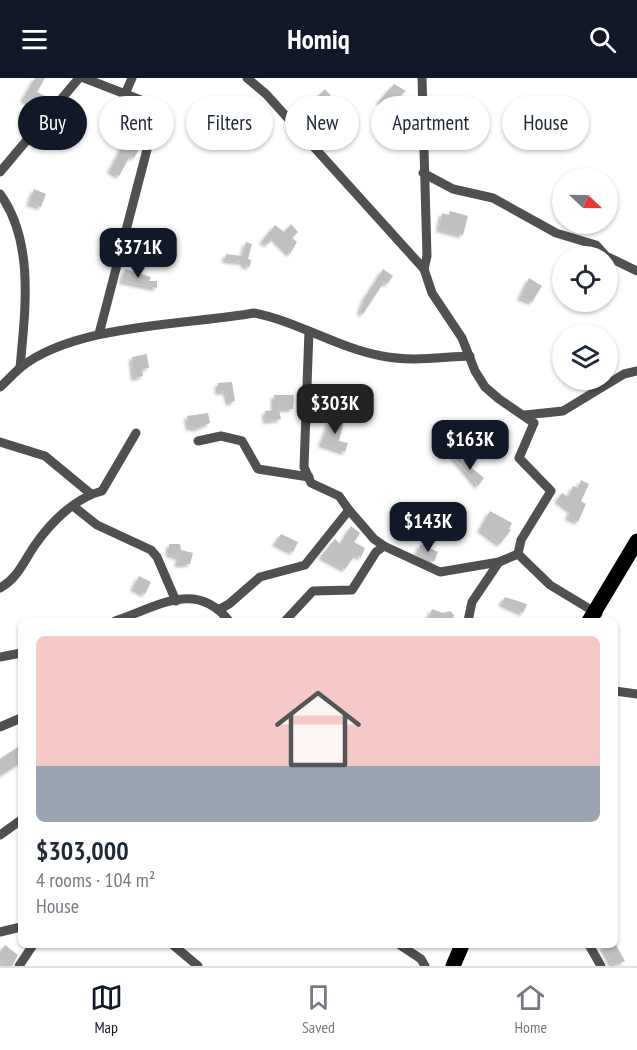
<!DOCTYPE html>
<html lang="en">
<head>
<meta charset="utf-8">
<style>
  body { margin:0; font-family:"PT Sans Narrow",sans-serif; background:#f2f2f3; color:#1f2937; height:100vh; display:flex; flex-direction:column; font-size:22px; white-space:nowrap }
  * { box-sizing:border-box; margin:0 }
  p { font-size:20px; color:#747a83 }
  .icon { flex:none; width:33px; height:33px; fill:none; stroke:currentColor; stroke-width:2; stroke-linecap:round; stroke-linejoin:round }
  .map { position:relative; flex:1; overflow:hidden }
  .panel { position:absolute; left:18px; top:540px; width:600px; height:330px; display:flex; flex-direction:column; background:#fff; border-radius:9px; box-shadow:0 2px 4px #0004 }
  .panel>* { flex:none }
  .top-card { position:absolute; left:18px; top:18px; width:602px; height:54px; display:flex; gap:12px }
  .needle { width:39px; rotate:112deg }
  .buttons { position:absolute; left:552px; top:90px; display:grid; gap:12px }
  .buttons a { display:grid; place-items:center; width:66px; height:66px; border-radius:50%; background:#fff; box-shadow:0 2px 4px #0004; font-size:30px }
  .price { position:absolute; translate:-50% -51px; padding:0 14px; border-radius:12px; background:#111827; color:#fff; font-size:20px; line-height:39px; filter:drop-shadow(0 2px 3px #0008) }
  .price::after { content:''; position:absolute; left:50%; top:36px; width:18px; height:14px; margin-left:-9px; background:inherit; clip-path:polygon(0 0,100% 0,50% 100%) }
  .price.current { background:#222; color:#fff }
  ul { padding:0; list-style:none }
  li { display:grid; align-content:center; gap:12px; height:318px; padding:0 18px }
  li+li { border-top:2px solid #e0e1e3 }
  li span { display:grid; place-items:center; height:186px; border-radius:9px; color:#555 }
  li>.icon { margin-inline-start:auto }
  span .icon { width:108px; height:108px; fill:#fffc; stroke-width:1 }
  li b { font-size:26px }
  .pill { padding:0 21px; border-radius:27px; background:#fff; box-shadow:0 2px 4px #0004; font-size:21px; line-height:54px }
  .pill.current { background:#111827; color:#fff }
  header { display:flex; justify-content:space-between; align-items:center; height:78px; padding:0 18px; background:#111827; color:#fff; font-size:27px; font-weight:600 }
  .dock { display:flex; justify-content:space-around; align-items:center; height:84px; border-top:2px solid #e0e1e3; background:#fff; font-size:16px; color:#747a83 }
  .dock a { display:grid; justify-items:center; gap:3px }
  .dock .current { color:#111827 }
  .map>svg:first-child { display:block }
</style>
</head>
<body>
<header><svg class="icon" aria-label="menu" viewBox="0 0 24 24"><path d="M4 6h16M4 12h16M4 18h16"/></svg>Homiq<svg class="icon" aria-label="search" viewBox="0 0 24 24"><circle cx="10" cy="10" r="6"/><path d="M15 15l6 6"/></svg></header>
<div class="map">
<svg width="637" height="888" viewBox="0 0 637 888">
  <defs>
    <filter id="shadow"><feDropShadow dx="-3" dy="3" stdDeviation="1.5" flood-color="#0004"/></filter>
  </defs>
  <rect width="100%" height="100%" fill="#fff"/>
  <g fill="#c0c0c0" filter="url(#shadow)">
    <polygon points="35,0 45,0 37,14 45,18 38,29 23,21"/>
    <polygon points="394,6 406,13 387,30 379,23"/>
    <polygon points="325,11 340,28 334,34 322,22 319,26 315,21"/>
    <polygon points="125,63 140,69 134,80 130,78 119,98 110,92"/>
    <polygon points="34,111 46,116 41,129 29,125"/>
    <polygon points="450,133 468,138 463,157 439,151 442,135 449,137"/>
    <polygon points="291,146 298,154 292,160 297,164 290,176 273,159 268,166 262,163 275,147 284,154"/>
    <polygon points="246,164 252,166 248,181 251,182 250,189 244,187 244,184 225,182 226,176 242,178"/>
    <polygon points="125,191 151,199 149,203 157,203 157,210 122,203"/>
    <polygon points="383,191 393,198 387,206 384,204 363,236 360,234 364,221"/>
    <polygon points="529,200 542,208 532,224 520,219"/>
    <polygon points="147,276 149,290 142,291 143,298 134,300 132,279"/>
    <polygon points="232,304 235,323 229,325 226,313 218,314 218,305"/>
    <polygon points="274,317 294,317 293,331 279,331 281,341 266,343 265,333 274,332"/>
    <polygon points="208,335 210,345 195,351 194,349 189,350 187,338"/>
    <polygon points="331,339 344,342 339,363 348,365 345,374 321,366"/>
    <polygon points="456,377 484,400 478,408 454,379"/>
    <polygon points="581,402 589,406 581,423 586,426 578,444 568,439 571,432 557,422 562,415 568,419 573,408 578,410"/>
    <polygon points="490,433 512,445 509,451 511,452 500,466 480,451"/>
    <polygon points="351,448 360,455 354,464 365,470 361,479 355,477 345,491 321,478 335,461 340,466"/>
    <polygon points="281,456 298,464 293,474 275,465"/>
    <polygon points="169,466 180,466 181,472 193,475 190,486 177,486 179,479 169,476"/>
    <polygon points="421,466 438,474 434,484 417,474"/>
    <polygon points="139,498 151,504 145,516 133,510"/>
    <polygon points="505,519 527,526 523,535 501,525"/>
    <polygon points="432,531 443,535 450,533 454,537 452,543 427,543"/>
    <polygon points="21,667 21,684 0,698 0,681"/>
    <polygon points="5,867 18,877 12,888 1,888 3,885 0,883 0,874"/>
    <polygon points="602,867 616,867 625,883 613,888"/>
  </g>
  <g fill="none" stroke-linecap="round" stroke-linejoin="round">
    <g stroke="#505050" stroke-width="9">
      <polyline points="84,0 146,24 155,32 156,37 99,256"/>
      <polyline points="247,0 266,16 424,191"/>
      <polyline points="422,0 427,178 424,191 432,215 462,260 475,293 485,309 499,321 534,345 519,380 551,413 521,462 518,476"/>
      <polyline points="125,16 132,0"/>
      <polyline points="0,94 79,0"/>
      <polyline points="423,95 453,111 493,120 556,155 596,167 606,178"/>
      <path d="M0,116C35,164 25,234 20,290"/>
      <polyline points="608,179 637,193"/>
      <polyline points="309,253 304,389 311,405 339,418 349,432"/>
      <path d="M0,309C7,303 13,296 20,290C74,246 187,247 254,235C299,244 338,270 382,278C411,284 441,279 470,278"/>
      <polyline points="525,337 563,333 624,296 637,293"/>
      <polyline points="198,363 221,358 242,363 258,391 309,399"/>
      <polyline points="0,364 45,378 91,416"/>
      <polyline points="73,428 97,447 151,472 157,479 176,523"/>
      <path d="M0,510C18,500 24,483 35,467C51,444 75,420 102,413L136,355"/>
      <polyline points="220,531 229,526 260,499 305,487 349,432 374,461 384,468"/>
      <path d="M115,543C157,529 196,501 229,543"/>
      <polyline points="285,543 313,513 352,512 376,474 384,468 440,494 499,484 518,476 550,507 598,536"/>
      <polyline points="468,543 472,524 499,484"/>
      <polyline points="0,579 21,575"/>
      <polyline points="615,613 637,616"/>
      <polyline points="0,649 21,640"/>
      <polyline points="0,757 21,742"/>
      <polyline points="0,854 21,849"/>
      <polyline points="173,867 198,888"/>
      <polyline points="400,867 421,881 425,888"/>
      <polyline points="589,867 601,888"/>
      <polyline points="19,888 33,867"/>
    </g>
    <g stroke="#000" stroke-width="15">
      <polyline points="589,543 637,463"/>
      <polyline points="453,888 462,867"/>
    </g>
  </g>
</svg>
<div class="buttons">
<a><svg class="needle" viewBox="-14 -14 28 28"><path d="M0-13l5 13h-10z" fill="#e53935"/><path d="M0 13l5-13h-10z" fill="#747a83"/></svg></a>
<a><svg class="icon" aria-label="locate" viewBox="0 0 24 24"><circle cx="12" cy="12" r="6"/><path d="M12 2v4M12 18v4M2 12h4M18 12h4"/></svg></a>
<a><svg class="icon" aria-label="layers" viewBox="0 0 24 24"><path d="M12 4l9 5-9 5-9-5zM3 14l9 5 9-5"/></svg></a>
</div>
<b class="price" style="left:138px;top:201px">$371K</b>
<b class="price current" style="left:335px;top:357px">$303K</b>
<b class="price" style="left:470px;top:393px">$163K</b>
<b class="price" style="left:428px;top:475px">$143K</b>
<div class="top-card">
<a class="pill current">Buy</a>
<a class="pill">Rent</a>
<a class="pill">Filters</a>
<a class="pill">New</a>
<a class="pill">Apartment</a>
<a class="pill">House</a>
</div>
<section class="panel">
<ul>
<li><span style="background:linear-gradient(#f6c9c9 70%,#9aa5b1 0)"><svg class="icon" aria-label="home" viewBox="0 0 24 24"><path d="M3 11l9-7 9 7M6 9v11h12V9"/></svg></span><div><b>$303,000</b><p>4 rooms · 104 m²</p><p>House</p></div></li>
</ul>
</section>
</div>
<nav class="dock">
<a class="current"><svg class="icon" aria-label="map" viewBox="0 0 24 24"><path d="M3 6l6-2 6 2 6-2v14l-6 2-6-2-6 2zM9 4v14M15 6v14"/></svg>Map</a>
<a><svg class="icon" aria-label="saved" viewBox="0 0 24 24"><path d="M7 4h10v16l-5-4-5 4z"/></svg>Saved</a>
<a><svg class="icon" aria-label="home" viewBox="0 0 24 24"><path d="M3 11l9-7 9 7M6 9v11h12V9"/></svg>Home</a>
</nav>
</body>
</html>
